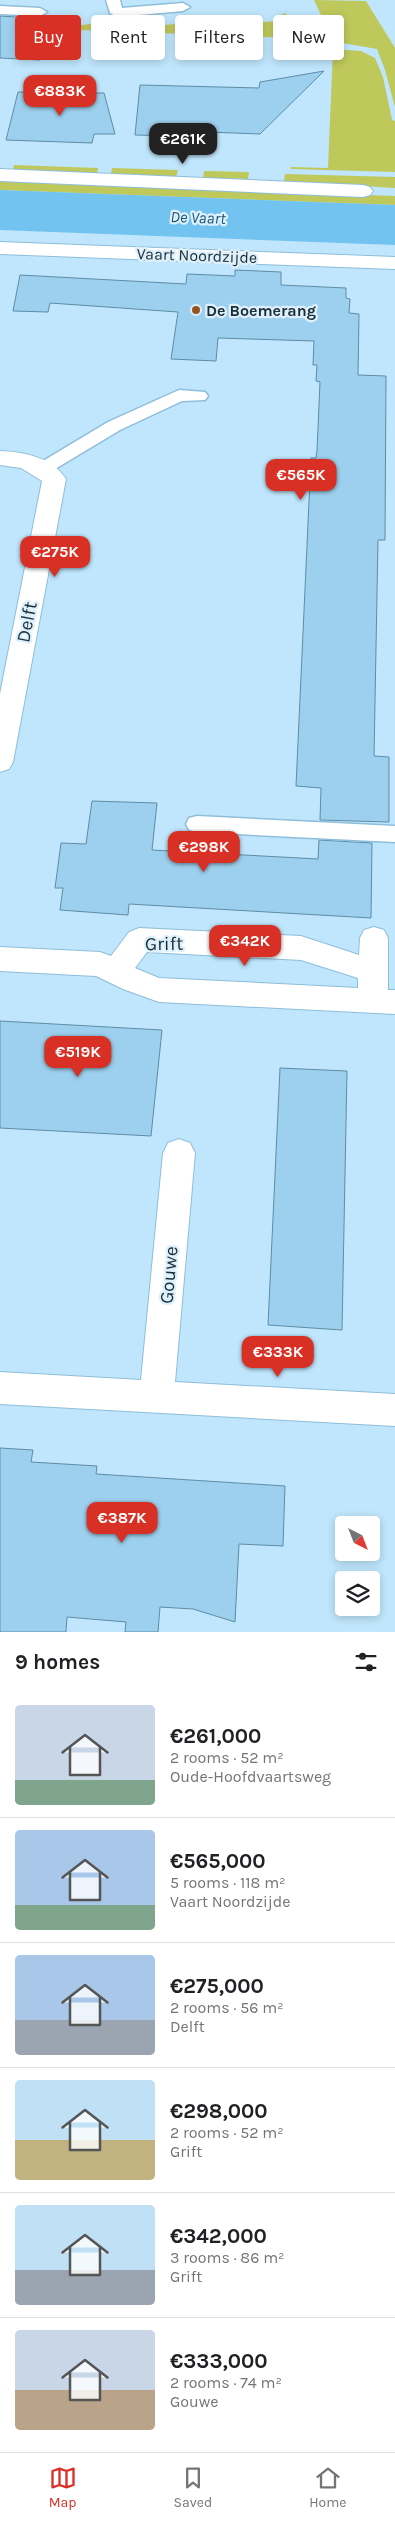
<!DOCTYPE html>
<html lang="en">
<head>
<meta charset="utf-8">
<style>
  body { margin:0; font-family:Karla,sans-serif; background:#f6f6f6; color:#202124; height:100vh; display:flex; flex-direction:column; font-size:19px; white-space:nowrap }
  * { box-sizing:border-box; margin:0 }
  p { font-size:16px; color:#757577 }
  .icon { flex:none; width:28px; height:28px; fill:none; stroke:currentColor; stroke-width:2; stroke-linecap:round; stroke-linejoin:round }
  .map { position:relative; height:1632px; overflow:hidden }
  .side { display:flex; flex-direction:column; background:#fff; flex:1 }
  .side>* { flex:none }
  .guide { position:absolute; left:15px; top:15px; width:365px; height:45px; display:flex; gap:10px }
  .needle { width:32px; rotate:138deg }
  .fabs { position:absolute; left:335px; top:1516px; display:grid; gap:10px }
  .fabs a { display:grid; place-items:center; width:45px; height:45px; border-radius:5px; background:#fff; box-shadow:0 2px 8px #0003; font-size:25px }
  .price { position:absolute; translate:-50% -42px; padding:0 11px; border-radius:10px; background:#d93025; color:#fff; font-size:16px; line-height:32px; filter:drop-shadow(0 1px 2px #0008) }
  .price::after { content:''; position:absolute; left:50%; top:30px; width:15px; height:11px; margin-left:-8px; background:inherit; clip-path:polygon(0 0,100% 0,50% 100%) }
  .price.current { background:#222; color:#fff }
  ul { padding:0; list-style:none }
  li { display:flex; align-items:center; gap:15px; height:125px; padding:0 15px }
  li+li { border-top:1px solid #e0e0e0 }
  li span { display:grid; place-items:center; flex:none; width:140px; height:100px; border-radius:5px; color:#555 }
  li>.icon { margin-inline-start:auto }
  span .icon { width:60px; height:60px; fill:#fffc; stroke-width:1 }
  li b { font-size:21px }
  h2 { display:flex; justify-content:space-between; align-items:center; height:60px; padding:0 15px; font-size:21px }
  .tag { padding:0 18px; border-radius:5px; background:#fff; box-shadow:0 2px 8px #0003; font-size:18px; line-height:45px }
  .tag.current { background:#d93025; color:#fff }
  .tabs { display:flex; justify-content:space-around; align-items:center; height:70px; border-top:1px solid #e0e0e0; background:#fff; font-size:14px; color:#757577 }
  .tabs a { display:grid; justify-items:center; gap:2px }
  .tabs .current { color:#d93025 }
  .map>svg:first-child { display:block }
</style>
</head>
<body>
<div class="map">
<svg width="395" height="1632" viewBox="0 0 395 1632">
  <rect width="100%" height="100%" fill="#bfe6fc"/>
  <g fill="#bfc85b">
    <polygon points="314,0 366,1 395,48 395,107 385,70 377,49 325,40 322,17"/>
    <polygon points="286,13 292,28 291,38 53,29 55,24 69,23 71,27 107,21 110,30 241,18 242,23 281,21 280,15"/>
    <polygon points="333,49 361,51 375,58 383,77 392,120 395,121 395,172 291,169 291,167 328,168"/>
    <polygon points="14,165 98,168 97,174 13,170"/>
    <polygon points="112,168 178,170 176,177 111,174"/>
    <polygon points="204,171 249,172 248,179 203,178"/>
    <polygon points="285,174 395,177 395,188 284,181"/>
    <polygon points="0,181 395,196 395,205 0,190"/>
  </g>
  <polygon fill="#72c3ef" points="0,190 395,205 395,245 0,230"/>
  <g fill="#9dd0ee" stroke="#5e8ca6">
    <polygon points="0,16 49,19 40,60 0,58"/>
    <polygon points="324,71 260,134 179,131 178,136 135,135 140,85 259,88 260,82"/>
    <polygon points="18,92 104,93 115,134 94,134 92,143 6,140"/>
    <polygon points="235,270 281,272 281,285 346,288 346,298 350,299 349,313 359,314 358,375 386,376 385,540 378,540 374,756 389,757 389,822 320,820 321,788 296,786 311,458 316,458 317,451 320,382 316,381 317,365 313,365 314,341 218,338 216,361 171,359 178,312 50,303 48,312 13,311 20,275 186,284 187,274 235,276"/>
    <polygon points="92,801 157,803 152,850 318,859 319,840 372,843 371,918 129,904 128,915 60,910 63,888 55,888 61,843 86,844"/>
    <polygon points="0,1021 162,1030 151,1136 0,1128"/>
    <polygon points="280,1068 347,1071 342,1330 268,1325"/>
    <polygon points="0,1448 33,1450 31,1462 97,1466 96,1474 285,1486 283,1546 239,1544 235,1622 193,1609 160,1607 158,1632 125,1632 126,1622 67,1617 66,1632 0,1632"/>
  </g>
  <g fill="none" stroke-linecap="round" stroke-linejoin="round">
    <g stroke="#8ebed9" stroke-width="3">
      <g id="lane">
        <polygon points="106,0 120,0 122,8 183,3 190,7 183,11 117,17 110,13"/>
        <polygon points="0,6 40,8 47,12 40,16 0,14"/>
        <polygon points="179,390 205,392 208,396 205,400 182,401 120,430 50,472 38,472 35,468 38,464 108,422"/>
        <polygon points="197,816 395,826 395,842 197,832 189,830 186,824 189,818"/>
      </g>
    </g>
    <g stroke="#8ebed9" stroke-width="2">
      <g id="street">
        <polygon points="0,169 363,185 370,187 373,191 370,195 363,197 0,181"/>
        <polygon points="0,242 395,257 395,269 0,254"/>
        <path d="M0,451C24,452 52,457 66,479L13,762L9,769L0,772V694L42,481L21,468L0,465Z"/>
        <path d="M374,927L384,930L388,938V990H395V1014L159,1002L123,989L96,976L0,971V947L100,952L111,956L129,932L139,928L301,936L359,955L360,938L364,930ZM147,952L301,960L358,978V988L159,978L135,968Z"/>
        <polygon points="179,1139 190,1143 195,1153 175,1382 395,1394 395,1426 0,1404 0,1372 141,1380 163,1153 168,1143"/>
      </g>
    </g>
    <use href="#lane" fill="#fff" fill-rule="evenodd"/>
    <use href="#street" fill="#fff" fill-rule="evenodd"/>
  </g>
  <circle fill="#955322" stroke="#ddf0fb" stroke-width="2" cx="196" cy="310" r="5"/>
  <g text-anchor="middle" stroke-width="4.5" stroke-linejoin="round" paint-order="stroke">
    <g font-size="16" font-style="italic" fill="#145573" stroke="#ddf0fb">
      <text transform="translate(198 217) rotate(2)" y="6">De Vaart</text>
    </g>
    <g font-size="16" fill="#1a2e38" stroke="#ddf0fb">
      <text transform="translate(197 255) rotate(2)" y="6">Vaart Noordzijde</text>
    </g>
    <g font-size="16" font-weight="bold" fill="#1a2e38" stroke="#ddf0fb" text-anchor="start">
      <text x="206" y="316">De Boemerang</text>
    </g>
    <g font-size="19" fill="#1a2e38" stroke="#ddf0fb">
      <text transform="translate(26 622) rotate(-79)" y="7">Delft</text>
      <text transform="translate(164 943) rotate(-1)" y="7">Grift</text>
      <text transform="translate(168 1275) rotate(-85)" y="7">Gouwe</text>
    </g>
  </g>
</svg>
<div class="fabs">
<a><svg class="needle" viewBox="-14 -14 28 28"><path d="M0-13l5 13h-10z" fill="#e53935"/><path d="M0 13l5-13h-10z" fill="#757577"/></svg></a>
<a><svg class="icon" aria-label="layers" viewBox="0 0 24 24"><path d="M12 4l9 5-9 5-9-5zM3 14l9 5 9-5"/></svg></a>
</div>
<b class="price" style="left:60px;top:117px">€883K</b>
<b class="price current" style="left:183px;top:165px">€261K</b>
<b class="price" style="left:301px;top:501px">€565K</b>
<b class="price" style="left:55px;top:578px">€275K</b>
<b class="price" style="left:204px;top:873px">€298K</b>
<b class="price" style="left:245px;top:967px">€342K</b>
<b class="price" style="left:78px;top:1078px">€519K</b>
<b class="price" style="left:278px;top:1378px">€333K</b>
<b class="price" style="left:122px;top:1544px">€387K</b>
<div class="guide">
<a class="tag current">Buy</a>
<a class="tag">Rent</a>
<a class="tag">Filters</a>
<a class="tag">New</a>
</div>
</div>
<section class="side">
<h2>9 homes<svg class="icon" aria-label="filters" viewBox="0 0 24 24"><path d="M4 7h16M4 17h16"/><circle cx="9" cy="7" r="2"/><circle cx="15" cy="17" r="2"/></svg></h2>
<ul>
<li><span style="background:linear-gradient(#c9d6e8 75%,#7fa58c 0)"><svg class="icon" aria-label="home" viewBox="0 0 24 24"><path d="M3 11l9-7 9 7M6 9v11h12V9"/></svg></span><div><b>€261,000</b><p>2 rooms · 52 m²</p><p>Oude-Hoofdvaartsweg</p></div></li>
<li><span style="background:linear-gradient(#a9c7e8 75%,#7fa58c 0)"><svg class="icon" aria-label="home" viewBox="0 0 24 24"><path d="M3 11l9-7 9 7M6 9v11h12V9"/></svg></span><div><b>€565,000</b><p>5 rooms · 118 m²</p><p>Vaart Noordzijde</p></div></li>
<li><span style="background:linear-gradient(#a9c7e8 65%,#9aa5b1 0)"><svg class="icon" aria-label="home" viewBox="0 0 24 24"><path d="M3 11l9-7 9 7M6 9v11h12V9"/></svg></span><div><b>€275,000</b><p>2 rooms · 56 m²</p><p>Delft</p></div></li>
<li><span style="background:linear-gradient(#bfe0f5 60%,#c2b280 0)"><svg class="icon" aria-label="home" viewBox="0 0 24 24"><path d="M3 11l9-7 9 7M6 9v11h12V9"/></svg></span><div><b>€298,000</b><p>2 rooms · 52 m²</p><p>Grift</p></div></li>
<li><span style="background:linear-gradient(#bfe0f5 65%,#9aa5b1 0)"><svg class="icon" aria-label="home" viewBox="0 0 24 24"><path d="M3 11l9-7 9 7M6 9v11h12V9"/></svg></span><div><b>€342,000</b><p>3 rooms · 86 m²</p><p>Grift</p></div></li>
<li><span style="background:linear-gradient(#c9d6e8 60%,#b9a48a 0)"><svg class="icon" aria-label="home" viewBox="0 0 24 24"><path d="M3 11l9-7 9 7M6 9v11h12V9"/></svg></span><div><b>€333,000</b><p>2 rooms · 74 m²</p><p>Gouwe</p></div></li>
</ul>
</section>
<nav class="tabs">
<a class="current"><svg class="icon" aria-label="map" viewBox="0 0 24 24"><path d="M3 6l6-2 6 2 6-2v14l-6 2-6-2-6 2zM9 4v14M15 6v14"/></svg>Map</a>
<a><svg class="icon" aria-label="saved" viewBox="0 0 24 24"><path d="M7 4h10v16l-5-4-5 4z"/></svg>Saved</a>
<a><svg class="icon" aria-label="home" viewBox="0 0 24 24"><path d="M3 11l9-7 9 7M6 9v11h12V9"/></svg>Home</a>
</nav>
</body>
</html>
